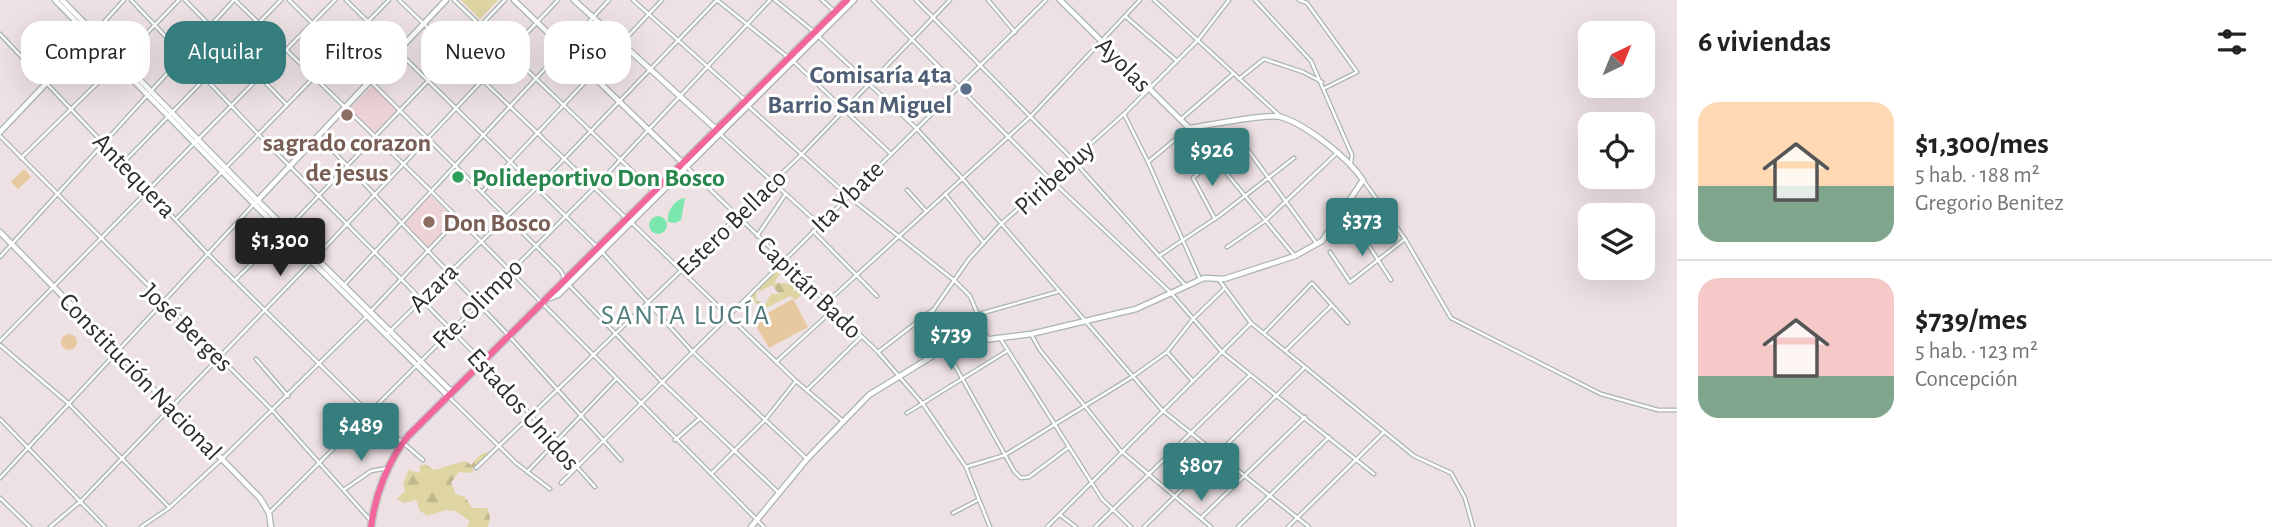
<!DOCTYPE html>
<html lang="es">
<head>
<meta charset="utf-8">
<style>
  body { margin:0; font-family:"Alegreya Sans",sans-serif; background:#f6f6f6; color:#222; height:100vh; display:flex; flex-direction:column; font-size:26px; white-space:nowrap }
  * { box-sizing:border-box; margin:0 }
  p { font-size:23px; color:#767676 }
  .icon { flex:none; width:38px; height:38px; fill:none; stroke:currentColor; stroke-width:2; stroke-linecap:round; stroke-linejoin:round }
  .map { position:relative; flex:1; overflow:hidden }
  .sheet { display:flex; flex-direction:column; background:#fff; width:595px }
  .sheet>* { flex:none }
  .hud { position:absolute; left:21px; top:21px; width:665px; height:63px; display:flex; gap:14px }
  .needle { width:46px; rotate:43deg }
  .tools { position:absolute; left:1578px; top:21px; display:grid; gap:14px }
  .tools a { display:grid; place-items:center; width:77px; height:77px; border-radius:14px; background:#fff; box-shadow:0 7px 28px #0002; font-size:35px }
  .price { position:absolute; translate:-50% -60px; padding:0 16px; border-radius:7px; background:#367d7d; color:#fff; font-size:23px; line-height:46px; filter:drop-shadow(0 2px 4px #0008) }
  .price::after { content:''; position:absolute; left:50%; top:42px; width:21px; height:16px; margin-left:-10px; background:inherit; clip-path:polygon(0 0,100% 0,50% 100%) }
  .price.on { background:#222; color:#fff }
  ul { padding:0; list-style:none }
  li { display:flex; align-items:center; gap:21px; height:175px; padding:0 21px }
  li+li { border-top:2px solid #e0e0e0 }
  li span { display:grid; place-items:center; flex:none; width:196px; height:140px; border-radius:21px; color:#555 }
  li>.icon { margin-inline-start:auto }
  span .icon { width:84px; height:84px; fill:#fffc; stroke-width:1 }
  li b { font-size:30px }
  h2 { display:flex; justify-content:space-between; align-items:center; height:84px; padding:0 21px; font-size:30px }
  .pill { padding:0 24px; border-radius:21px; background:#fff; box-shadow:0 7px 28px #0002; font-size:24px; line-height:63px }
  .pill.on { background:#367d7d; color:#fff }
  main { display:flex; flex:1; min-height:0 }
  .map>svg:first-child { display:block }
</style>
</head>
<body>
<main>
<div class="map">
<svg width="1677" height="527" viewBox="0 0 1677 527">
  <defs>
    <pattern id="forest-firs" width="22" height="20" patternUnits="userSpaceOnUse" patternTransform="scale(1.75)"><rect width="22" height="20" fill="#dfd5a2"/><path d="M5 1l3.5 6h-7zM16 11l3.5 6h-7z" fill="#c0b78c"/></pattern>
  </defs>
  <rect width="100%" height="100%" fill="#ede1e4"/>
  <g fill="#edd2d6">
    <polygon points="372,86 398,110 375,134 349,109"/>
    <polygon points="430,195 456,220 429,249 403,224"/>
  </g>
  <polygon fill="#dfd5a2" points="461,0 498,0 480,19"/>
  <g fill="url(#forest-firs)">
    <polygon points="780,262 793,273 786,277 781,272 774,283 796,284 793,291 800,289 802,294 796,300 790,296 766,308 763,313 751,296 757,292 756,300 765,305 771,294 779,294 772,285 759,292 760,285 774,274"/>
    <polygon points="492,450 473,468 473,473 459,472 451,483 456,494 465,497 472,508 487,508 490,517 488,527 467,527 470,521 455,511 445,510 428,516 420,511 416,500 404,503 397,499 405,491 403,483 409,470 420,473 420,466 425,464 434,470 465,461 471,465 480,455"/>
  </g>
  <g fill="#e6c99e">
    <polygon points="24,169 31,177 18,189 11,182"/>
    <polygon points="793,299 808,327 769,348 753,321"/>
    <circle cx="69" cy="342" r="8"/>
  </g>
  <g fill="#7ce7ac">
    <path d="M685,198L681,220L675,223L668,222C666,212 675,199 685,198Z"/>
    <circle cx="658" cy="225" r="9"/>
  </g>
  <g fill="none" stroke-linecap="round" stroke-linejoin="round">
    <g stroke="#aab4b4" stroke-width="5">
      <g id="street">
        <polyline points="131,0 258,134 483,362 595,487"/>
        <polyline points="185,0 287,105"/>
        <polyline points="235,0 430,190 764,527"/>
        <polyline points="289,0 561,271 565,280"/>
        <polyline points="346,0 597,247"/>
        <polyline points="399,0 627,219"/>
        <polyline points="454,0 653,191"/>
        <polyline points="633,0 745,100"/>
        <polyline points="775,0 813,31"/>
        <polyline points="822,0 835,12"/>
        <polyline points="873,0 1050,179 1171,293 1222,352 1374,474"/>
        <polyline points="916,0 1073,160 1186,286"/>
        <polyline points="988,0 1015,32"/>
        <polyline points="1154,0 1280,116"/>
        <polyline points="1255,0 1311,61 1352,155 1351,163"/>
        <polyline points="1299,0 1307,3 1357,72 1325,88"/>
        <polyline points="1125,16 1177,61"/>
        <polyline points="94,33 124,0"/>
        <polyline points="0,34 207,253 369,413 423,460"/>
        <polyline points="818,36 916,128 962,178 1162,410 1309,527"/>
        <polyline points="121,60 179,0"/>
        <polyline points="794,62 890,153"/>
        <polyline points="1239,79 1264,59 1303,72 1322,82"/>
        <polyline points="747,105 848,196 955,281 970,296 988,339"/>
        <polyline points="1124,114 1148,162 1200,279"/>
        <polyline points="1180,120 1233,74"/>
        <polyline points="318,135 510,337 621,460"/>
        <polyline points="721,135 820,225"/>
        <polyline points="0,136 273,411 372,522"/>
        <polyline points="1248,150 1317,244"/>
        <polyline points="21,158 116,65"/>
        <polyline points="1215,159 1193,178 1215,219"/>
        <polyline points="1148,162 1189,128 1294,255"/>
        <polyline points="123,163 281,0"/>
        <polyline points="688,168 878,352 923,404 966,467 990,527"/>
        <polyline points="1363,180 1405,239 1451,318 1601,394 1658,410 1677,410"/>
        <polyline points="907,190 926,211"/>
        <polyline points="483,191 662,0"/>
        <polyline points="945,194 984,243"/>
        <polyline points="177,218 389,0"/>
        <polyline points="632,223 796,381 844,422"/>
        <polyline points="1354,223 1391,280"/>
        <polyline points="288,228 505,0"/>
        <polyline points="813,231 877,296"/>
        <polyline points="757,236 785,195"/>
        <polyline points="1227,247 1265,221 1338,152"/>
        <polyline points="602,252 692,351 807,459"/>
        <polyline points="1330,252 1350,282 1405,239"/>
        <polyline points="1159,256 1219,216 1294,158"/>
        <polyline points="0,257 234,0"/>
        <polyline points="315,258 558,0"/>
        <polyline points="235,280 283,233"/>
        <polyline points="1219,280 1251,323 1414,456 1451,473 1465,498 1473,527"/>
        <polyline points="568,284 661,381 778,492"/>
        <polyline points="344,285 609,0"/>
        <polyline points="826,303 1031,116 1140,0"/>
        <polyline points="934,309 930,321 1014,471 1021,478 1029,477 1069,447"/>
        <polyline points="370,312 458,219"/>
        <polyline points="979,314 1057,292"/>
        <polyline points="1264,333 1312,283 1348,323"/>
        <polyline points="1031,334 1040,350 1120,450 1211,527"/>
        <polyline points="386,335 536,188 717,0 789,58"/>
        <polyline points="1000,338 1102,499 1131,527"/>
        <polyline points="0,341 335,0"/>
        <polyline points="0,345 68,403 169,507"/>
        <polyline points="1285,351 1332,305"/>
        <polyline points="878,352 934,309 969,259 1001,224 1124,114 1198,40 1229,0"/>
        <polyline points="1167,352 1192,380"/>
        <polyline points="256,359 288,396"/>
        <polyline points="776,362 833,310"/>
        <polyline points="807,390 861,337"/>
        <polyline points="448,396 516,463 550,489"/>
        <polyline points="907,413 1007,351"/>
        <polyline points="0,419 105,527"/>
        <polyline points="675,440 699,419"/>
        <polyline points="966,467 1005,455 1132,377 1167,352 1193,319 1224,289"/>
        <polyline points="476,468 801,155 950,0"/>
        <polyline points="527,472 616,379"/>
        <polyline points="711,474 765,420 796,381"/>
        <polyline points="0,478 254,204"/>
        <polyline points="561,483 1046,0"/>
        <polyline points="345,489 371,471 388,468"/>
        <polyline points="0,498 30,527"/>
        <polyline points="269,513 594,188 770,0"/>
        <polyline points="953,513 978,500"/>
        <polyline points="1060,515 1076,527"/>
        <polyline points="1201,518 1305,417"/>
        <polyline points="50,527 82,500 311,262"/>
        <polyline points="141,527 169,508 222,459 366,317"/>
        <polyline points="1047,527 1251,323"/>
        <polyline points="1095,527 1250,375"/>
        <polyline points="1144,527 1305,367"/>
        <polyline points="1238,527 1329,437"/>
        <polyline points="1288,527 1384,432"/>
      </g>
    </g>
    <g stroke="#aab4b4" stroke-width="7">
      <g id="secondary">
        <polyline points="55,0 254,204 448,396"/>
        <polyline points="62,0 258,201 452,392"/>
        <polyline points="514,0 685,165"/>
        <polyline points="574,0 716,129"/>
        <polyline points="0,132 91,36"/>
        <polyline points="257,201 446,0"/>
        <polyline points="0,232 260,498 269,513 271,527"/>
        <polyline points="547,299 558,295 854,0"/>
        <path d="M751,527L807,459L869,395L944,349L959,343L1031,334L1136,309L1204,278L1224,279L1295,256L1322,241L1363,180C1348,158 1307,125 1281,117C1268,113 1206,126 1189,128L1060,0"/>
      </g>
    </g>
    <g stroke="#c4c4c4" stroke-width="9">
      <path id="highway" d="M371,527C375,495 388,461 408,436L847,0"/>
    </g>
    <use href="#street" stroke="#fff" stroke-width="2.5"/>
    <use href="#secondary" stroke="#fff" stroke-width="4.5"/>
    <use href="#highway" stroke="#f3669c" stroke-width="6"/>
  </g>
  <circle fill="#5c6f8a" stroke="#fff" stroke-width="2.5" cx="966" cy="89" r="7"/>
  <g fill="#8d6e63" stroke="#fff" stroke-width="2.5">
    <circle cx="347" cy="115" r="7"/>
    <circle cx="429" cy="222" r="7"/>
  </g>
  <circle fill="#2e9e5b" stroke="#fff" stroke-width="2.5" cx="458" cy="177" r="7"/>
  <g text-anchor="middle" stroke-width="6" stroke-linejoin="round" paint-order="stroke">
    <g font-size="26" fill="#2d2d2d" stroke="#fff">
      <text transform="translate(1124 64) rotate(45)" y="9">Ayolas</text>
      <text transform="translate(135 175) rotate(46)" y="9">Antequera</text>
      <text transform="translate(1054 177) rotate(-42)" y="9">Piribebuy</text>
      <text transform="translate(847 196) rotate(-45)" y="9">Ita Ybate</text>
      <text transform="translate(731 222) rotate(-44)" y="9">Estero Bellaco</text>
      <text transform="translate(433 287) rotate(-45)" y="9">Azara</text>
      <text transform="translate(810 287) rotate(44)" y="9">Capitán Bado</text>
      <text transform="translate(477 303) rotate(-45)" y="9">Fte. Olimpo</text>
      <text transform="translate(188 327) rotate(44)" y="9">José Berges</text>
      <text transform="translate(141 376) rotate(46)" y="9">Constitución Nacional</text>
      <text transform="translate(524 409) rotate(48)" y="9">Estados Unidos</text>
    </g>
    <g font-size="26" font-weight="bold" fill="#4e5e75" stroke="#fff" text-anchor="end">
      <text x="952" y="83">Comisaría 4ta<tspan x="952" dy="30">Barrio San Miguel</tspan></text>
    </g>
    <g font-size="26" font-weight="bold" fill="#785e54" stroke="#fff">
      <text x="347" y="151">sagrado corazon<tspan x="347" dy="30">de jesus</tspan></text>
      <text x="443" y="231" text-anchor="start">Don Bosco</text>
    </g>
    <g font-size="26" font-weight="bold" fill="#27864d" stroke="#fff" text-anchor="start">
      <text x="472" y="186">Polideportivo Don Bosco</text>
    </g>
    <g font-size="28" letter-spacing="2" fill="#507b7b" stroke="#fff">
      <text x="686" y="324">SANTA LUCÍA</text>
    </g>
  </g>
</svg>
<div class="tools">
<a><svg class="needle" viewBox="-14 -14 28 28"><path d="M0-13l5 13h-10z" fill="#e53935"/><path d="M0 13l5-13h-10z" fill="#767676"/></svg></a>
<a><svg class="icon" aria-label="locate" viewBox="0 0 24 24"><circle cx="12" cy="12" r="6"/><path d="M12 2v4M12 18v4M2 12h4M18 12h4"/></svg></a>
<a><svg class="icon" aria-label="layers" viewBox="0 0 24 24"><path d="M12 4l9 5-9 5-9-5zM3 14l9 5 9-5"/></svg></a>
</div>
<b class="price" style="left:1212px;top:188px">$926</b>
<b class="price" style="left:1362px;top:258px">$373</b>
<b class="price on" style="left:280px;top:278px">$1,300</b>
<b class="price" style="left:951px;top:372px">$739</b>
<b class="price" style="left:361px;top:463px">$489</b>
<b class="price" style="left:1201px;top:503px">$807</b>
<div class="hud">
<a class="pill">Comprar</a>
<a class="pill on">Alquilar</a>
<a class="pill">Filtros</a>
<a class="pill">Nuevo</a>
<a class="pill">Piso</a>
</div>
</div>
<section class="sheet">
<h2>6 viviendas<svg class="icon" aria-label="filters" viewBox="0 0 24 24"><path d="M4 7h16M4 17h16"/><circle cx="9" cy="7" r="2"/><circle cx="15" cy="17" r="2"/></svg></h2>
<ul>
<li><span style="background:linear-gradient(#ffd9b3 60%,#7fa58c 0)"><svg class="icon" aria-label="home" viewBox="0 0 24 24"><path d="M3 11l9-7 9 7M6 9v11h12V9"/></svg></span><div><b>$1,300/mes</b><p>5 hab. · 188 m²</p><p>Gregorio Benitez</p></div></li>
<li><span style="background:linear-gradient(#f6c9c9 70%,#7fa58c 0)"><svg class="icon" aria-label="home" viewBox="0 0 24 24"><path d="M3 11l9-7 9 7M6 9v11h12V9"/></svg></span><div><b>$739/mes</b><p>5 hab. · 123 m²</p><p>Concepción</p></div></li>
</ul>
</section>
</main>
</body>
</html>
